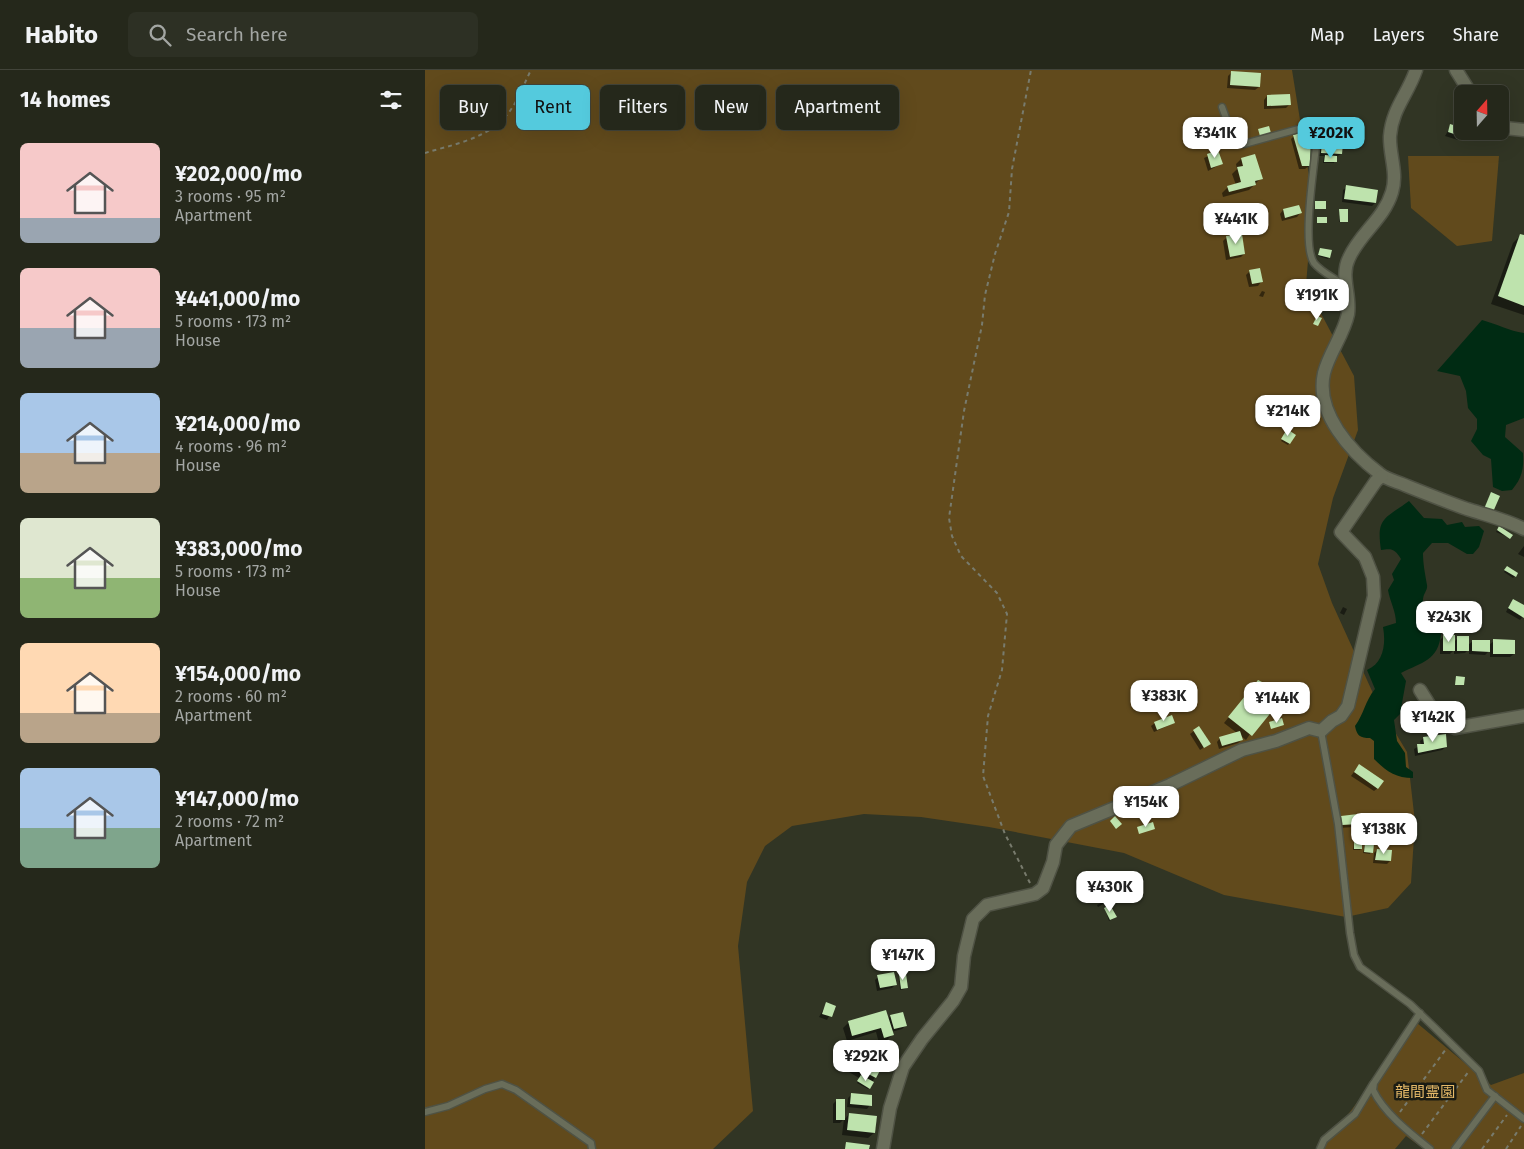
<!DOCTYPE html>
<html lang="en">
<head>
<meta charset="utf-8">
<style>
  body { margin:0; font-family:"Fira Sans","Noto Sans JP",sans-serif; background:#2d3024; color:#f1f3f6; height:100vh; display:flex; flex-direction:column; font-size:19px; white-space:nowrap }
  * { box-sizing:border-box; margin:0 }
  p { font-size:16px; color:#a3a6a3 }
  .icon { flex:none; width:28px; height:28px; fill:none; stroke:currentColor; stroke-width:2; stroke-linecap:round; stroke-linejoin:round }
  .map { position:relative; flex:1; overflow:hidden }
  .details { display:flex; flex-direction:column; background:#25281b; width:425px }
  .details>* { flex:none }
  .hud { position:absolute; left:15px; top:15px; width:475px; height:45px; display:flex; gap:10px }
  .needle { width:32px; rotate:20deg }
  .fabs { position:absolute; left:1029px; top:15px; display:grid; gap:10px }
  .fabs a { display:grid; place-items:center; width:55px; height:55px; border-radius:8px; background:#25281b; box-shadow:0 5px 20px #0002,0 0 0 1px #42443a; font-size:25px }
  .price { position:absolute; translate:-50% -42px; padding:0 11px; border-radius:10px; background:#fff; color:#222; font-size:16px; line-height:32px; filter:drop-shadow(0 1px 2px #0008) }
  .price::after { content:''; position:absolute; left:50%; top:30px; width:15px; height:11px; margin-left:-8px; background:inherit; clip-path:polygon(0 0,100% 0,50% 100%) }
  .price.selected { background:#54cadd; color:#111 }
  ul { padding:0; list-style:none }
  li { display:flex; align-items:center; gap:15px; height:125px; padding:0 20px }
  li span { display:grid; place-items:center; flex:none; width:140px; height:100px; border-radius:8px; color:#555 }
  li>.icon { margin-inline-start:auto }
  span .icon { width:60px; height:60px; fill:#fffc; stroke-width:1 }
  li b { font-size:21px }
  h2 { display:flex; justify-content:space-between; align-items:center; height:60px; padding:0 20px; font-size:21px }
  .tag { padding:0 18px; border-radius:8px; background:#25281b; box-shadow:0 5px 20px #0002,0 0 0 1px #42443a; font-size:18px; line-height:45px }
  .tag.selected { background:#54cadd; color:#111 }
  header { display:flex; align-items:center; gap:30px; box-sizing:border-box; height:70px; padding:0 25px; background:#25281b; border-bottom:1px solid #42443a }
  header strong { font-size:24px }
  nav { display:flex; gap:28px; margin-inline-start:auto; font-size:18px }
  .search { width:350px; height:45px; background:#2d3024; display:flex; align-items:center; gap:12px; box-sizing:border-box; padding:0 18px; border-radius:8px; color:#a3a6a3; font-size:19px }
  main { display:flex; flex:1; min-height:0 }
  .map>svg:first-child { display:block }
</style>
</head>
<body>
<header>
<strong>Habito</strong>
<div class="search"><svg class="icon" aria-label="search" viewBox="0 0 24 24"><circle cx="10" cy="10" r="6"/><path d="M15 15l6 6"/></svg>Search here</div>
<nav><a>Map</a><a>Layers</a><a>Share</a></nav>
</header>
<main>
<section class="details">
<h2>14 homes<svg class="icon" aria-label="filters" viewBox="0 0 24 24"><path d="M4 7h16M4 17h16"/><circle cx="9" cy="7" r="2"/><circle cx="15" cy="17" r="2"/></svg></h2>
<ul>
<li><span style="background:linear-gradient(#f6c9c9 75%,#9aa5b1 0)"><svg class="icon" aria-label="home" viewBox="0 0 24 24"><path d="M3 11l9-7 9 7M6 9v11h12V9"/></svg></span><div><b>¥202,000/mo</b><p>3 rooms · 95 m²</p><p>Apartment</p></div></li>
<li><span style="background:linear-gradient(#f6c9c9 60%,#9aa5b1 0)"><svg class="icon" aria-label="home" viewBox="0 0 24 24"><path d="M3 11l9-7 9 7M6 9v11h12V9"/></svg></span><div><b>¥441,000/mo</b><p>5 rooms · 173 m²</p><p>House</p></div></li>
<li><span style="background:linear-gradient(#a9c7e8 60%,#b9a48a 0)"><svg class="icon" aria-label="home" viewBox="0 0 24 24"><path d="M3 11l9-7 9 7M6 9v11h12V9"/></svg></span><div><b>¥214,000/mo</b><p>4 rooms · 96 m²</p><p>House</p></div></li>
<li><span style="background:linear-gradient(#dfe7d0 60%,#8fb573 0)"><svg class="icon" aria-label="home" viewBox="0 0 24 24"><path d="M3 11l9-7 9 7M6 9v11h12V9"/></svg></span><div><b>¥383,000/mo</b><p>5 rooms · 173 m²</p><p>House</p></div></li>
<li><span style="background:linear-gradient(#ffd9b3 70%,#b9a48a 0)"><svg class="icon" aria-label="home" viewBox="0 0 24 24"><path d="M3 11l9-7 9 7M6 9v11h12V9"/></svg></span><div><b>¥154,000/mo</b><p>2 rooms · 60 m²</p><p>Apartment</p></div></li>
<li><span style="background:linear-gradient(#a9c7e8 60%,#7fa58c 0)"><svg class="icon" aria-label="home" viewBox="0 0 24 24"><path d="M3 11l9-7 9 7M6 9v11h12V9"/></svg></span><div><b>¥147,000/mo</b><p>2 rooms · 72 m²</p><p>Apartment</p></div></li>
</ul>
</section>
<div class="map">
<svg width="1099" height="1079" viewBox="0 0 1099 1079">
  <rect width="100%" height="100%" fill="#313524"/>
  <g fill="#614a1c">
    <polygon points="0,0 867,0 888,131 881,215 929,306 933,360 908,428 893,494 907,533 952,632 982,682 990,752 986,813 963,838 921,847 799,825 699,783 564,757 496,747 439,744 367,756 340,776 322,812 313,876 328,1041 288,1079 0,1079"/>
    <polygon points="983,86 1074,86 1067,171 1032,176 986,138"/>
    <polygon points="992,953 1066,1015 1099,1003 1099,1079 999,1079 981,1066 970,1079 897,1079"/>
  </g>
  <g fill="#002b13">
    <path d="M1057,250C1072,254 1084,261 1099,263V348L1081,355L1080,367L1098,383C1099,399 1097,408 1087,420L1077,421L1068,417L1066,389L1058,385L1046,371L1052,359V349L1043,338L1041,321L1035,306L1012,301Z"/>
    <path d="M984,431L999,448L1017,449L1022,455L1037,452L1040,457L1054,456L1059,461L1054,477L1048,484H1042L1023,473H1007L998,483C998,494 1000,503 1002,515C1003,520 998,524 998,530C997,542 1006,557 1016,564C1013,591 997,592 976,603L981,611L975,644L969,650L972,671L980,683L981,697L988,702V708C970,708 961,701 949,689V671L945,668C935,668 932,666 930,656C939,644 940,631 950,619L942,600C959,593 961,573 958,557L971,553C971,541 965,532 963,520L969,510L967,504L976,489C970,479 967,478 956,480C951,447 960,449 984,431Z"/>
  </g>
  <g fill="#0007">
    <polygon points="806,3 834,17 830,20 802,18 803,6"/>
    <polygon points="842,26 864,35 861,38 839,39 839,30"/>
    <polygon points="1026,56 1037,66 1033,70 1020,66"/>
    <polygon points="869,66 884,96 880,99 874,99 866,69"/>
    <polygon points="897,74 916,84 911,87 909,93 898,93 899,86 893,86 894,77"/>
    <polygon points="792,82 796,94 783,101 779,88"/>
    <polygon points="816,89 836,108 824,120 798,127 797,123 803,117 811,115 807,104 812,99 811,94"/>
    <polygon points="922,117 950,133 947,136 917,132 918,120"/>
    <polygon points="873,136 875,143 872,147 857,151 855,144 858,140"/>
    <polygon points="915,140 922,151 921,152 914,152"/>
    <polygon points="1096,165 1099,166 1099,245 1066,234 1088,173"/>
    <polygon points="801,168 819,184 816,187 801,190 798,171"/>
    <polygon points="895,179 904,187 903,189 893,186"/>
    <polygon points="825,201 836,212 833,216 824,217 821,205"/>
    <polygon points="837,221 840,222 838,227 834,226"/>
    <polygon points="861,362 869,365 863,375 856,371"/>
    <polygon points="1073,459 1085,468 1071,462"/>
    <polygon points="1099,476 1099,487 1093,484"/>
    <polygon points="1081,499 1092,504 1088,508 1079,502"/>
    <polygon points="1085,534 1099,537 1099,545 1095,550 1081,542"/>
    <polygon points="918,537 922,539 919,545 915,543"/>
    <polygon points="1019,566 1029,572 1033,568 1043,575 1048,571 1064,575 1069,571 1089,584 1085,587 1065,587 1065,580 1060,585 1044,584 1044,579 1040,583 1029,584 1029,580 1025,584 1015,584 1015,570"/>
    <polygon points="828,617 846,632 821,670 815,665 816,670 813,673 794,679 792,672 795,668 812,663 799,653"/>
    <polygon points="730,653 749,653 729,662 726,656"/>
    <polygon points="774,657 784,674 775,680 765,664"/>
    <polygon points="999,668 1021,677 1017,680 990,686 989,679 996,675 995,671"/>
    <polygon points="931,699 953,718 949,721 926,706"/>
    <polygon points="916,747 933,753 929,757 914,758 913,750"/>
    <polygon points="929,772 936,779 935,780 928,780"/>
    <polygon points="940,774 948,775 945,784 938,783"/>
    <polygon points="952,780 965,791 962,794 948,793 949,783"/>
    <polygon points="679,831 680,833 673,837 672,835"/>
    <polygon points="680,839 689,848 684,851"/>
    <polygon points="474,906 482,918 480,919 475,920"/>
    <polygon points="453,907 470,915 467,918 452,921 450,910"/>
    <polygon points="402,933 409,936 402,950 394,947"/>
    <polygon points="466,946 480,956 477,959 466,962 467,965 462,970 454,973 451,962 422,971 418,958 424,952 462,949"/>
    <polygon points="426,978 457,995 443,1019 432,1013 434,1008 414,996"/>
    <polygon points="427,1024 445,1035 442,1039 422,1037 423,1028"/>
    <polygon points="412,1030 419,1030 419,1050 424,1044 451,1047 449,1063 443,1068 417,1065 419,1049 415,1053 408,1053 408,1034"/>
  </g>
  <g fill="#bee3ad">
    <polygon points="806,1 836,3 835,17 805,15"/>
    <polygon points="865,24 866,35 842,36 842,25"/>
    <polygon points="1025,54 1038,58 1040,61 1038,67 1023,62"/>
    <polygon points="844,56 846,63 835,66 833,59"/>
    <polygon points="886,60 885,96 877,96 868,65"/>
    <polygon points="897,73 918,74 917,84 896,83"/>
    <polygon points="793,80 798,94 786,98 782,84"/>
    <polygon points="830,84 838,109 830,111 831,115 804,122 802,116 816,112 812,97 818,96 816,88"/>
    <polygon points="900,85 912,86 912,92 899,92"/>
    <polygon points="921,115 953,120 951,133 919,129"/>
    <rect x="890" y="131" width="11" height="8"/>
    <polygon points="874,135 877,143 860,148 858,139"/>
    <polygon points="914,139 923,139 923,152 915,152"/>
    <rect x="892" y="147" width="10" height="6"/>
    <polygon points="817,164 820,184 805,187 801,166"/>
    <polygon points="1095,164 1099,165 1099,236 1073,226"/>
    <polygon points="895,178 907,180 905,188 893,185"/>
    <polygon points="835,198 838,212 827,214 824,200"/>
    <polygon points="892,246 897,248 893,256 888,254"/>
    <polygon points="862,359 871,365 865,374 856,369"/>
    <polygon points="1066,422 1075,426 1068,442 1059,439"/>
    <polygon points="1074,456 1088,465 1085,469 1072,460"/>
    <polygon points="1082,496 1093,503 1091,507 1079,500"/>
    <polygon points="1088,529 1099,535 1099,548 1083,538"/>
    <rect x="1018" y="565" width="12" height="16"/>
    <rect x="1032" y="566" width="12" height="15"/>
    <polygon points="1068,569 1090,570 1090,584 1068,584"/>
    <polygon points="1047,570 1065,570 1065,582 1047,581"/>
    <polygon points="1031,606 1040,607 1039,615 1030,615"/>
    <polygon points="833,610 837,612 833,617 840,622 848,613 857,620 848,632 852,635 827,666 803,647"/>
    <polygon points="747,645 750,653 732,660 729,652"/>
    <polygon points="857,648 859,655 846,659 844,652"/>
    <polygon points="774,656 786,674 779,678 768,660"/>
    <polygon points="815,661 818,670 797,676 794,667"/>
    <polygon points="1021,664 1022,677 993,683 992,674 999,674 998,667"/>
    <polygon points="934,694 959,711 953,719 929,702"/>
    <polygon points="933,744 934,754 917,755 916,746"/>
    <polygon points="690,746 697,754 691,759 685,751"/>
    <polygon points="728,752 730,759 714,764 712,757"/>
    <rect x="929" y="770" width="8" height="9"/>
    <polygon points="940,773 949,774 948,783 939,782"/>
    <polygon points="952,779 967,780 966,791 950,790"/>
    <polygon points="685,835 692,847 685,850 679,838"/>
    <polygon points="469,902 472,915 455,918 452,905"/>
    <polygon points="474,904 481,904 483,918 476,919"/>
    <polygon points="401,932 411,936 407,947 397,944"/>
    <polygon points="461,940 469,965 459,968 456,958 427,966 423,951"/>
    <polygon points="478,942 482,956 469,959 465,945"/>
    <polygon points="425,977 458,995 451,1008 418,991"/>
    <polygon points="436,1005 449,1012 445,1019 432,1011"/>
    <polygon points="426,1023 447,1025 447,1036 425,1034"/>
    <rect x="411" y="1029" width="9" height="21"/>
    <polygon points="424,1043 452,1046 450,1063 422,1060"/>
    <polygon points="421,1072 445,1075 444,1079 420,1079"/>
  </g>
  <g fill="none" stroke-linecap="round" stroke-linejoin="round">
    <g stroke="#4f5244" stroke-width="9">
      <g id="service">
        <path d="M797,37L810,73L819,74L888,55L892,67C890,92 876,174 889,193C896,202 911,209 920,216"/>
        <polyline points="896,661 913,754 925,863 929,885 935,897 985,934 1009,957 1054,1001 1062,1020 1099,1049"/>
        <path d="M995,943L949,1013L948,1020C959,1043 985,1063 1005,1079"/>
        <polyline points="0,1042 23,1036 60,1019 77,1014 91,1020 166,1073 167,1079"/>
        <polyline points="895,1079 899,1070 930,1044 948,1014"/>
        <polyline points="1030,1079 1070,1026"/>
      </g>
    </g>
    <g stroke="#4f5244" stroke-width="15">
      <g id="minor">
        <path d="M991,0C983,24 967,39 965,66C964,84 973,103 967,122C959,149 935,163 924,188C915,206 926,225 923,244C919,264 904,283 899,303C890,343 926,382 955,404C962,410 974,412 982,416C1002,424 1022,432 1042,439C1061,445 1082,450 1099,459"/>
        <polyline points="1031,0 1046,24"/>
        <polyline points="1075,55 1080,58 1099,60"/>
        <polyline points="995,620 1015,652 1030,658 1099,646"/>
        <polyline points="458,1079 465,1038 478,997 497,969 528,931 536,917 539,886 548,849 562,835 610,824 618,818 628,792 631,775 646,756 745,715 817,680 851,671 884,658 896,661 907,651 916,646 923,636 949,526 948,507 940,487 916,462 951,411 957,406"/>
      </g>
    </g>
    <g stroke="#787b6d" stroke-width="2" stroke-dasharray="4 4" stroke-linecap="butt">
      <path d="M0,83C26,75 61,69 80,47C92,34 98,16 106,0"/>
      <polyline points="605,813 580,764 558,706 563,646 577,600 582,544 572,523 536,486 527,466 524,448 539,341 557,255 560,225 570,184 584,142 587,99 606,0"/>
      <polyline points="975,1042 1021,979"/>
      <polyline points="997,1064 1044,1001"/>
      <polyline points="1057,1079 1082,1045"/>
      <polyline points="1081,1079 1096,1056"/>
    </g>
    <use href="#service" stroke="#696d5a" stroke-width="6"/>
    <use href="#minor" stroke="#696d5a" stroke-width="12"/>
  </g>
  <g text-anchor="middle" stroke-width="5" stroke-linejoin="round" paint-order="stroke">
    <g font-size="15" fill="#e5b968" stroke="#1a1c14">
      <text x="1000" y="1027">龍間霊園</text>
    </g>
  </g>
</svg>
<div class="fabs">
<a><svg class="needle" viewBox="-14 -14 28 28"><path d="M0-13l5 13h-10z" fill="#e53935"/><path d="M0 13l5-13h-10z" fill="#a3a6a3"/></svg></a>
</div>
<b class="price" style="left:790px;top:89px">¥341K</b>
<b class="price selected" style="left:906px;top:89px">¥202K</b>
<b class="price" style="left:811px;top:175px">¥441K</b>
<b class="price" style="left:892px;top:251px">¥191K</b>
<b class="price" style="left:863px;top:367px">¥214K</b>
<b class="price" style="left:1024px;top:573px">¥243K</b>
<b class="price" style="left:739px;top:652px">¥383K</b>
<b class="price" style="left:852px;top:654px">¥144K</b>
<b class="price" style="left:1008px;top:673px">¥142K</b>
<b class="price" style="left:721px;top:758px">¥154K</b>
<b class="price" style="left:959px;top:785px">¥138K</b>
<b class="price" style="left:685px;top:843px">¥430K</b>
<b class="price" style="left:478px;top:911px">¥147K</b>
<b class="price" style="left:441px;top:1012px">¥292K</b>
<div class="hud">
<a class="tag">Buy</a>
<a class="tag selected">Rent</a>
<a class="tag">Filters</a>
<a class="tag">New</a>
<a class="tag">Apartment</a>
</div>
</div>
</main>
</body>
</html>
